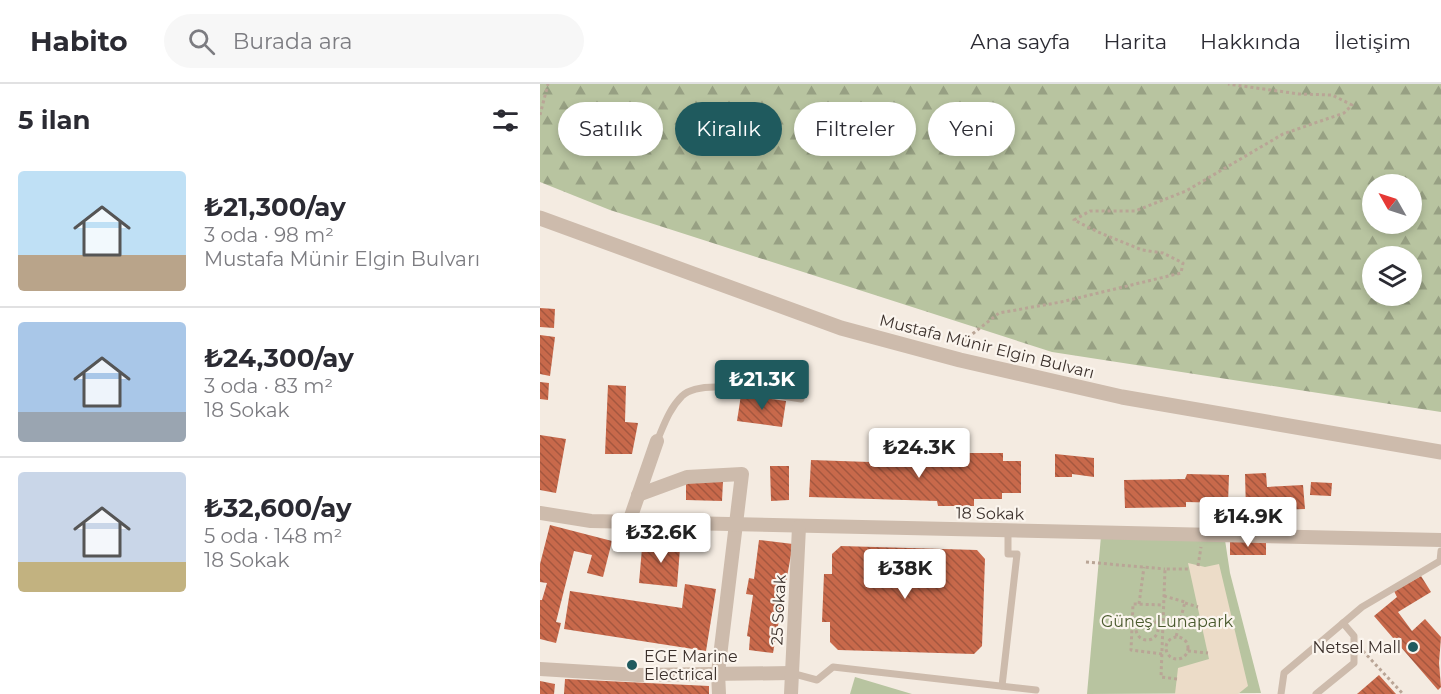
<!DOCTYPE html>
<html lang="tr">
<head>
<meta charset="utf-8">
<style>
  body { margin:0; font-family:Montserrat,sans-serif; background:#f7f7f7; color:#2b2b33; height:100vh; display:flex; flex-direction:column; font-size:22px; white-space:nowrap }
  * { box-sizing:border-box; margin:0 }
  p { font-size:20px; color:#7c7c81 }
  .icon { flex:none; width:33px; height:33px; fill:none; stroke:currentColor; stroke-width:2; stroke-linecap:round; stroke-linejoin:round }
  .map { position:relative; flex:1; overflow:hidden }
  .details { display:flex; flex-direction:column; background:#fff; width:540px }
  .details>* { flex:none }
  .top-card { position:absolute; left:18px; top:18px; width:570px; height:54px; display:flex; gap:12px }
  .needle { width:39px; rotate:309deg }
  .tools { position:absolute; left:822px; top:90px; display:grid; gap:12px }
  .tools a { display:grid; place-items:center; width:60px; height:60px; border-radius:50%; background:#fff; box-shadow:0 3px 9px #0003; font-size:30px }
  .price { position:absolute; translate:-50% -51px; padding:0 14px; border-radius:6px; background:#fff; color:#222; font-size:20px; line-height:39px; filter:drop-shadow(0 2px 3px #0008) }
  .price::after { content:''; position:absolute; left:50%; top:36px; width:18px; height:14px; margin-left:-9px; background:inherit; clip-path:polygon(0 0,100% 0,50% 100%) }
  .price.current { background:#1f5a5e; color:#fff }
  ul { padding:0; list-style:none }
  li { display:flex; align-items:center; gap:18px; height:150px; padding:0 18px }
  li+li { border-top:2px solid #e1e1e2 }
  li span { display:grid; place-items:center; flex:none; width:168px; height:120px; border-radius:6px; color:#555 }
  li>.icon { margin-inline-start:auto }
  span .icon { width:72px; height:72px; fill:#fffc; stroke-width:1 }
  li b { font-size:26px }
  h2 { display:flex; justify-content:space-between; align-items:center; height:72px; padding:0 18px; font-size:26px }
  .tag { padding:0 21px; border-radius:27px; background:#fff; box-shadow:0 3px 9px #0003; font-size:21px; line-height:54px }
  .tag.current { background:#1f5a5e; color:#fff }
  header { display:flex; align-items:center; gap:36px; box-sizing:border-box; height:84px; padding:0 30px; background:#fff; border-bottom:2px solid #e1e1e2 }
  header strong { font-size:28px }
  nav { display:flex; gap:33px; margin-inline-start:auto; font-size:21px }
  .search { width:420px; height:54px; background:#f7f7f7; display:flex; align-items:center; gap:15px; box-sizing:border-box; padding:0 21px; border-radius:33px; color:#7c7c81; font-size:22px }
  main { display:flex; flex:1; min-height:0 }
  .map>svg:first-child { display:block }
</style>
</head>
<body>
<header>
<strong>Habito</strong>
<div class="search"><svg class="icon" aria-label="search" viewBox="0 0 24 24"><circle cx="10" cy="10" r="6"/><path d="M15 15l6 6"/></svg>Burada ara</div>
<nav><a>Ana sayfa</a><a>Harita</a><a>Hakkında</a><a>İletişim</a></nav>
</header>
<main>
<section class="details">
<h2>5 ilan<svg class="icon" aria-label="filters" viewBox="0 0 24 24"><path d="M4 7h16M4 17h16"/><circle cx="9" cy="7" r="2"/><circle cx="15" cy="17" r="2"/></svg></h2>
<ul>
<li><span style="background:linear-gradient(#bfe0f5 70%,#b9a48a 0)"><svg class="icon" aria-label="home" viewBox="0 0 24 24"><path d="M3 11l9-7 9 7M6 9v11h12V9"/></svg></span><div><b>₺21,300/ay</b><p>3 oda · 98 m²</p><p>Mustafa Münir Elgin Bulvarı</p></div></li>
<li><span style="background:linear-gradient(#a9c7e8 75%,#9aa5b1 0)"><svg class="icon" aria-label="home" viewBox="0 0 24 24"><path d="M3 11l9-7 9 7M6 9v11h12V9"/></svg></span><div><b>₺24,300/ay</b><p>3 oda · 83 m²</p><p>18 Sokak</p></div></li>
<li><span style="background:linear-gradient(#c9d6e8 75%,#c2b280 0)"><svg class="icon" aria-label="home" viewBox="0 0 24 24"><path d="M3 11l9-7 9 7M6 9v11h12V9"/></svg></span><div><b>₺32,600/ay</b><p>5 oda · 148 m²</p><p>18 Sokak</p></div></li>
</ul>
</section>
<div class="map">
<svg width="901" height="610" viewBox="0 0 901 610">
  <defs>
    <pattern id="forest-firs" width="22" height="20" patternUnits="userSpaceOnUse" patternTransform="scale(1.5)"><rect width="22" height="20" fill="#b8c4a0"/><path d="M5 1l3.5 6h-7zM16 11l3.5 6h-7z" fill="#97a083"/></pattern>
    <pattern id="building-back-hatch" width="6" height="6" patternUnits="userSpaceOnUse" patternTransform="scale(1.5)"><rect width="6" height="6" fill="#c8694b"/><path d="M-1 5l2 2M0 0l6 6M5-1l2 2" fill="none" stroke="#a4573f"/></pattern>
  </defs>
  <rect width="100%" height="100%" fill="#f4ebe1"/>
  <g fill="#b8c4a0">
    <polygon points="561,452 685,456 690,489 721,609 547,610"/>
    <polygon points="315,593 372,610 310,610"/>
  </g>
  <path fill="url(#forest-firs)" fill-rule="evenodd" d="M0,0H901V328L512,268L70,126L0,98ZM832,100H872V140H832ZM832,172H872V212H832Z"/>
  <polygon fill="#ecdcc8" points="648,479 665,483 679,480 708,602 698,610 635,610 638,584 669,575"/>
  <g fill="url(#building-back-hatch)">
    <polygon points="0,224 15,225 14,244 0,243"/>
    <polygon points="0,251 15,253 10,292 0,290"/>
    <polygon points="208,285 265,298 262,308 205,295"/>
    <polygon points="0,298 9,299 8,316 0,315"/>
    <polygon points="68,301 86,302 85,338 98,339 92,370 65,370"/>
    <polygon points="201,311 246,317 242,343 197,337"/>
    <polygon points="0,351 26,355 16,409 0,406"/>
    <polygon points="398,369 463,369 463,377 481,377 481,409 462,409 462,415 434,415 434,422 398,422 397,417 269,413 271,376 389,380 389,374 398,374"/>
    <polygon points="515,370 554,374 554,393 532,390 532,393 515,393"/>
    <polygon points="230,382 249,382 249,416 231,417"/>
    <polygon points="726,389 727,403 763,401 765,425 706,427 705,390"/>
    <polygon points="647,390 689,391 688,419 646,418 646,423 585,424 584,396 645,395"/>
    <polygon points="146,395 183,397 182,417 146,416"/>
    <polygon points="771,398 792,399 791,412 770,411"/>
    <polygon points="10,441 72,457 63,493 47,489 52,471 34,467 16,538 21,539 16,559 0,555 0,516 2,516 7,499 0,498 0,480"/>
    <polygon points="129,450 141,451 137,503 99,499 102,464 127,466"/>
    <polygon points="219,456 253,460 233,569 209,566 210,553 207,552 213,511 206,510 209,494 214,495"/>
    <polygon points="690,457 726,458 726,471 690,471"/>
    <polygon points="301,462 437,466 445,475 442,562 434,570 298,566 290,558 290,538 282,538 284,490 292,490 292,470"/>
    <polygon points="881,492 891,508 858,528 872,547 885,535 901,553 899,579 901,603 898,606 834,532 857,513 854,507"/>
    <polygon points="145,500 176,505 166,567 24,545 30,507 142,524"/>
    <polygon points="839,591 856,610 817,610"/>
    <polygon points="25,595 169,602 169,610 24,610"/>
    <polygon points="0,597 15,600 14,610 0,610"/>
  </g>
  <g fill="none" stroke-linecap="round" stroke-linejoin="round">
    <g stroke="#b9a596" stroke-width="3" stroke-dasharray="3 3" stroke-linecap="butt">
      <polyline points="0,31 8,0"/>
      <polyline points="423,264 426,255 459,229 521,218 641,189 643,179 623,169 602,166 558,148 534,136 550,127 595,127 646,107 743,50 804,29 812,21 792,11 759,10 688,0"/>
      <polyline points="546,478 625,485"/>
      <polyline points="658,482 661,463"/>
      <polyline points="624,512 645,518 636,553"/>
      <polyline points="645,519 658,523"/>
      <polyline points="599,520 604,483"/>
      <circle cx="607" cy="545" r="11"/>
      <circle cx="637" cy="564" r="11"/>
      <polyline points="648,567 668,569"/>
      <polyline points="823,567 863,610"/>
      <polyline points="622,570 591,566 593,520 623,521"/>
      <polyline points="637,595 621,593 625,485 649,485"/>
    </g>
    <g stroke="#cdbbac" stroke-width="7">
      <path d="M117,357C124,341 129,325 142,312C163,292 233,311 261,315"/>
      <polyline points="251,589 277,596 293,583 496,606"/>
      <polyline points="462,602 477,470 468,470 468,445"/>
      <polyline points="741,610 744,589 822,523 900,477 901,467"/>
      <polyline points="776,610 814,579 814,552 803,539"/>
    </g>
    <g stroke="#cdbbac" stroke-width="14">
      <polyline points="98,411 147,393 202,390 178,589 179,610"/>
      <polyline points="0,429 51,437 901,456"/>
      <polyline points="89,438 117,357"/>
      <polyline points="0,585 98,591 251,589"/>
      <polyline points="251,610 259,443"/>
    </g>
    <polyline stroke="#cdbbac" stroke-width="15" points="0,134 301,244 420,276 582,313 901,368"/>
  </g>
  <g fill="#1f5a5e" stroke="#fbf5ee" stroke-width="2">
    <circle cx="873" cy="563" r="6"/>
    <circle cx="92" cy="581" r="6"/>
  </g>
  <g text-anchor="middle" stroke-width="4.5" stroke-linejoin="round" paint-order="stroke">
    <g font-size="16" fill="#3b302b" stroke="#fbf5ee">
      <text transform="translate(447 262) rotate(14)" y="6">Mustafa Münir Elgin Bulvarı</text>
      <text transform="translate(450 429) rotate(1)" y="6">18 Sokak</text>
      <text transform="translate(238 526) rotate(-87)" y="6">25 Sokak</text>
    </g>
    <g font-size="16" fill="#4a5a2e" stroke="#fbf5ee">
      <text x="627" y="543">Güneş Lunapark</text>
    </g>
    <g font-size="16" fill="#3b302b" stroke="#fbf5ee" text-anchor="end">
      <text x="861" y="569">Netsel Mall</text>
      <text x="104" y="578" text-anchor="start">EGE Marine<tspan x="104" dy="18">Electrical</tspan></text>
    </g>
  </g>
</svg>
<div class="tools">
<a><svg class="needle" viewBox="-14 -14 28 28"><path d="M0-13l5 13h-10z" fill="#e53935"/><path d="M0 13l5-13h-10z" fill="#7c7c81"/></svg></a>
<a><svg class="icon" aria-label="layers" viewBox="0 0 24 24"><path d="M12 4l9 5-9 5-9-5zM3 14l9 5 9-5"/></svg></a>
</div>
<b class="price current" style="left:222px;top:327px">₺21.3K</b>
<b class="price" style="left:379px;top:395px">₺24.3K</b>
<b class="price" style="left:708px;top:464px">₺14.9K</b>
<b class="price" style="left:121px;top:480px">₺32.6K</b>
<b class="price" style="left:365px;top:516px">₺38K</b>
<div class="top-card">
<a class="tag">Satılık</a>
<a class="tag current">Kiralık</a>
<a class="tag">Filtreler</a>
<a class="tag">Yeni</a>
</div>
</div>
</main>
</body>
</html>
